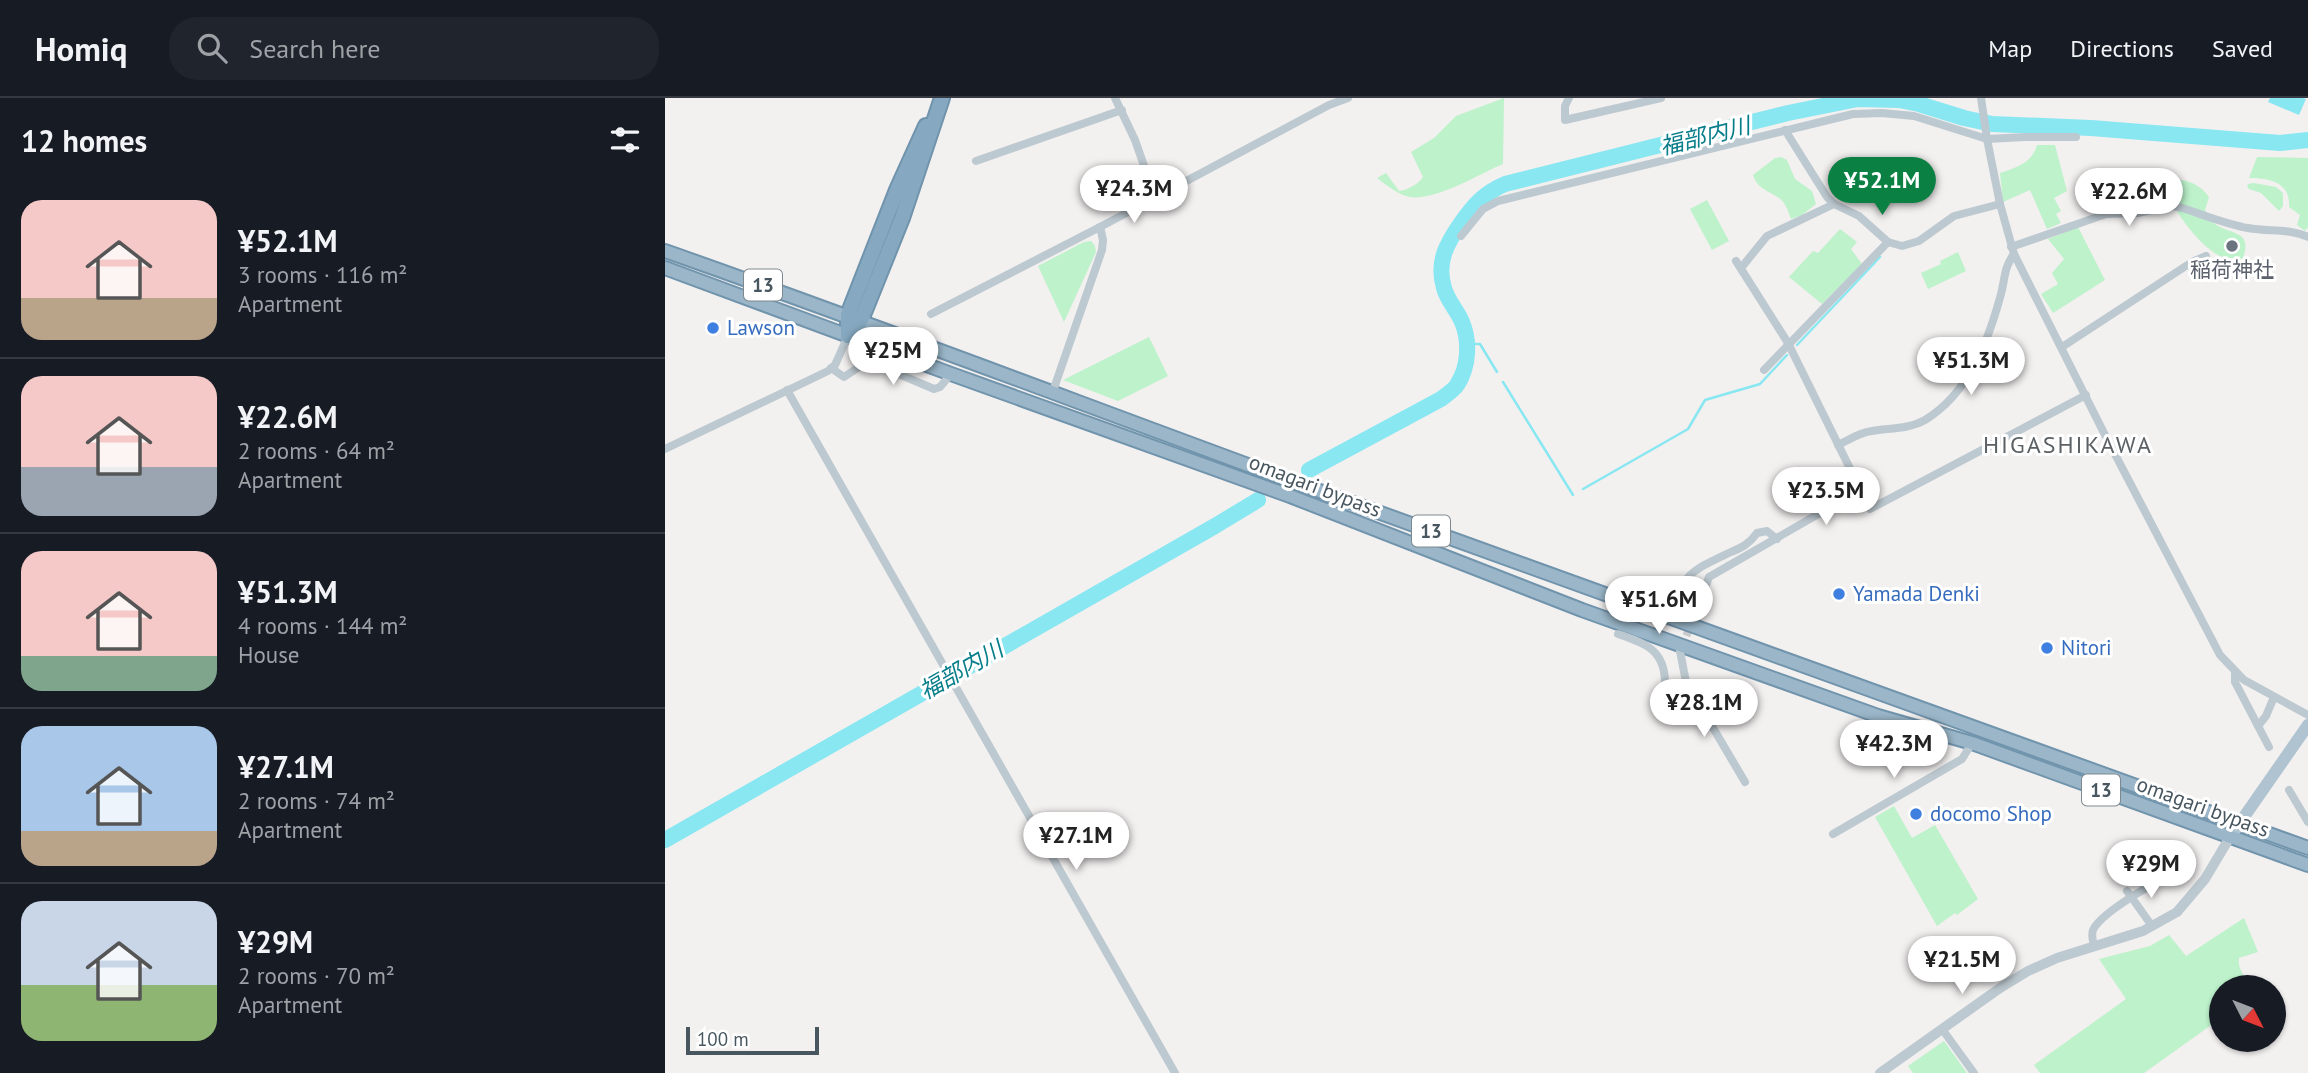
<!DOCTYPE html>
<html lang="en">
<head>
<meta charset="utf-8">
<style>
  body { margin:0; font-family:"PT Sans","Noto Sans JP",sans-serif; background:#20242c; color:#f1f3f6; height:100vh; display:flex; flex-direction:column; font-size:26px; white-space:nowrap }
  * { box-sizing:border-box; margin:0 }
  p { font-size:23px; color:#9ea1a6 }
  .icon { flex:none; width:38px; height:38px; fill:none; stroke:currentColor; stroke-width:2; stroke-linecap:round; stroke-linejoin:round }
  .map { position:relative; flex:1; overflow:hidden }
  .sheet { display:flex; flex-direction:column; background:#171b24; width:665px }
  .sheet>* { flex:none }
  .needle { width:46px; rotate:132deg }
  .controls { position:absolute; left:1544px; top:877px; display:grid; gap:14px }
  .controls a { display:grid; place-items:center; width:77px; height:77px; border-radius:50%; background:#171b24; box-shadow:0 2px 5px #0004; font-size:35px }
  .scale { position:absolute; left:21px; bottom:18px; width:133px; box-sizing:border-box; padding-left:7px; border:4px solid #47565f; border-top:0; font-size:19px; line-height:24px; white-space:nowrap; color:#47565f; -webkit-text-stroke:5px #fff; paint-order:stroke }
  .price { position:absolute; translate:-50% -60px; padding:0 16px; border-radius:24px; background:#fff; color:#222; font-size:23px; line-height:46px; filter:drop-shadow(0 2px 4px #0008) }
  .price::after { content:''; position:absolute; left:50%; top:42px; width:21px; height:16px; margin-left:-10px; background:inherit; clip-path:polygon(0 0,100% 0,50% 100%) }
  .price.active { background:#0b8043; color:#fff }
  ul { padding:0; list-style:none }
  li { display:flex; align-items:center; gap:21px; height:175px; padding:0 21px }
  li+li { border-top:2px solid #363941 }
  li span { display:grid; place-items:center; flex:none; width:196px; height:140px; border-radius:21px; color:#555 }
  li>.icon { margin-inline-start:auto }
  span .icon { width:84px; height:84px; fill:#fffc; stroke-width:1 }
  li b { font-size:30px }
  h2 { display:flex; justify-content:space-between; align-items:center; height:84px; padding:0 21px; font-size:30px }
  header { display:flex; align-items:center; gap:42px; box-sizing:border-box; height:98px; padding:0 35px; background:#171b24; border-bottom:2px solid #363941 }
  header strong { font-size:33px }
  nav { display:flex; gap:38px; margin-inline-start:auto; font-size:24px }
  .search { width:490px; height:63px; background:#20242c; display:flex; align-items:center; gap:18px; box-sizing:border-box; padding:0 24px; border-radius:28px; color:#9ea1a6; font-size:26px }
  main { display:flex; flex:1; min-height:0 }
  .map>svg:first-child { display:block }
</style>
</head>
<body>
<header>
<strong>Homiq</strong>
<div class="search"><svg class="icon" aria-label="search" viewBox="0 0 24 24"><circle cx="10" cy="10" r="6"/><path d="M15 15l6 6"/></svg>Search here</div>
<nav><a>Map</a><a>Directions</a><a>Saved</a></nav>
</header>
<main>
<section class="sheet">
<h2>12 homes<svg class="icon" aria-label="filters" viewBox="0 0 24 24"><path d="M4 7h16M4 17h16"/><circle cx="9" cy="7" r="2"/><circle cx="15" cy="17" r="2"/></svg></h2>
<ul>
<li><span style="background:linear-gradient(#f6c9c9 70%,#b9a48a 0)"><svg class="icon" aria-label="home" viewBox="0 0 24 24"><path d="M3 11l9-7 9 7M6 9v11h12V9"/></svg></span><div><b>¥52.1M</b><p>3 rooms · 116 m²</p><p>Apartment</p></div></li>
<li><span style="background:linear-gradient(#f6c9c9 65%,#9aa5b1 0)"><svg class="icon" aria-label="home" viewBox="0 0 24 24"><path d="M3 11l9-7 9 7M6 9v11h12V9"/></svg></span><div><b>¥22.6M</b><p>2 rooms · 64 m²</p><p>Apartment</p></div></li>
<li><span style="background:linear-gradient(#f6c9c9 75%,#7fa58c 0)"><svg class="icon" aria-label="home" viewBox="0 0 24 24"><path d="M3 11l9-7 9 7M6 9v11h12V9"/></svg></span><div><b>¥51.3M</b><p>4 rooms · 144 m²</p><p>House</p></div></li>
<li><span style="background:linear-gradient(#a9c7e8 75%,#b9a48a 0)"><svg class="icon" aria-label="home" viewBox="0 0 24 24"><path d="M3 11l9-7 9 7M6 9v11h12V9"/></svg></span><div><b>¥27.1M</b><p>2 rooms · 74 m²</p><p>Apartment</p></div></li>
<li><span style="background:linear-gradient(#c9d6e8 60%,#8fb573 0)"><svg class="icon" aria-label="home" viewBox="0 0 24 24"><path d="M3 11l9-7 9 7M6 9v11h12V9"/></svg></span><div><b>¥29M</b><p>2 rooms · 70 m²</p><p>Apartment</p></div></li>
</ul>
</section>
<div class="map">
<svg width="1643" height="975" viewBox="0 0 1643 975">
  <rect width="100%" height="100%" fill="#f3f0f0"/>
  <g fill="#bdf2cb">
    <path d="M839,0L838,66C814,76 771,103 745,99C734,97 721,87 712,80L721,75L734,93C742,92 754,86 758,79L746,54L769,40L791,18Z"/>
    <path d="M1372,47H1390L1402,93L1389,100L1396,113L1391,116L1396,125L1382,131L1365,92L1338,104L1335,75C1352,69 1367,65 1372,47Z"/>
    <path d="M1116,59L1122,62L1130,81L1147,93L1151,106L1137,117L1126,121C1123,113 1121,105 1114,100C1102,92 1093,91 1088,77L1110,60Z"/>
    <path d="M1592,59L1643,60V129L1640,133L1632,127L1635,117L1624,109C1626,84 1604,80 1584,80Z"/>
    <path d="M1518,82C1529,85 1537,89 1544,99L1540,112C1543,117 1545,123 1550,126C1566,137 1588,132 1578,160L1570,164C1537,156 1516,120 1499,93L1508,84Z"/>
    <polygon points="1589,85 1611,89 1618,95 1618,108 1614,113 1596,95 1584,91 1582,88 1583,86"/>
    <polygon points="1042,102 1064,143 1047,152 1025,111"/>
    <polygon points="1413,129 1440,182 1388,215 1376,196 1393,186 1387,175 1399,161 1383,141"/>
    <polygon points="1175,131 1192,144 1186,151 1197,166 1157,206 1124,179 1148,153 1153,155"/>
    <polygon points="426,143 430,148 431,154 399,224 373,168 419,144"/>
    <polygon points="1293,154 1301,173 1263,191 1256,175 1276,166 1275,163"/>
    <polygon points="484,239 503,278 453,303 398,282"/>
    <polygon points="1229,708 1247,740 1270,727 1313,801 1292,817 1290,815 1272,828 1210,719"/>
    <path d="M1579,820L1593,854L1574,860C1572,871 1581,880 1587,889H1556V920L1479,975H1375L1369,967L1461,901L1434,861L1485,848L1504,837L1521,858Z"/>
    <polygon points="1279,943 1302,975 1248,975 1243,968"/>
  </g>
  <polygon fill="#88e7f1" points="1605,0 1638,0 1641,1 1634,17 1603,4"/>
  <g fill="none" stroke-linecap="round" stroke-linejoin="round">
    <g stroke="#88e7f1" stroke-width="2.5">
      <polyline points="802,246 815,246 832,274"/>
      <polyline points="1132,247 1215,159"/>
      <polyline points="838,284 908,397"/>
      <polyline points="918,391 1023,331 1040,302 1095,286 1122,257"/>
    </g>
    <g stroke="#88e7f1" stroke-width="16">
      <path d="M644,372L776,301C781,297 789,292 792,287C804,269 805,243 797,224C792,212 782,202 779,190C771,164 782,145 796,125C809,107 819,95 840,86L1123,15L1193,1L1234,2L1254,6L1299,20L1327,26L1426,30L1615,45L1643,42"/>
      <polyline points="0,742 550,428 593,402"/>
    </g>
    <polyline stroke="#c8cacc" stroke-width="8" stroke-dasharray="8 4" stroke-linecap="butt" points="1017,549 1035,503"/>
    <g stroke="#7194ad" stroke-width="16">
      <g id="trunk">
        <path d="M0,153C202,224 401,300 602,374C948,501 1296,624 1643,750"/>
        <polyline points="0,170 286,276 625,398 917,512 1213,618 1307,645 1643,767"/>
      </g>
    </g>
    <g stroke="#7194ad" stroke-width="18">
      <g id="motorway">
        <polyline points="183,238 196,222 237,120 277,0"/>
        <polyline points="183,238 183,217 232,92 261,28"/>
      </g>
    </g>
    <g stroke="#bdc9d0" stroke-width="8">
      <polyline points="450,0 470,42 490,99"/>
      <polyline points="904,0 900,8 900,22 996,0"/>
      <polyline points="1316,0 1322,41 1335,106 1349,156 1441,339 1555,557 1579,582 1643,617"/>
      <polyline points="1120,32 1162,99 1169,106 1194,118 1223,144 1237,148 1254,143 1289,118 1335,106"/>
      <polyline points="311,63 457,12"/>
      <polyline points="796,138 818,111 833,103 1188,16 1217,15 1249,18 1322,41 1360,39 1411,39"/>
      <path d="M1346,149L1441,116L1473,115L1503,108L1514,109C1537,116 1560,126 1583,130C1604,134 1624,130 1643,139"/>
      <polyline points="1071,163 1123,245 1205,411 1421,297"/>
      <polyline points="1076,170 1102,138 1169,106"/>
      <polyline points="266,216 435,129 664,7 683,0"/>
      <polyline points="1397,249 1527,164 1541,158"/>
      <polyline points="166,270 179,279 197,267 210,266 269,291 275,289 286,276"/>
      <polyline points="1099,272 1223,144"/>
      <polyline points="122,292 510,975"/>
      <polyline points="388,293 437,152 438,142 435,129"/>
      <path d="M1173,347C1184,342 1195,334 1207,333C1225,330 1244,331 1260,322C1304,295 1323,244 1336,196C1340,181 1339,169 1349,156"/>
      <polyline points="0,351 163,273 170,267 183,238"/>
      <polyline points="1035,503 1044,479 1195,392"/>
      <path d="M1007,520C1015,476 1028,472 1066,454C1078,449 1085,445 1092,435L1102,433L1112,441"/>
      <path d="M953,536C980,545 1000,552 1000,585C1008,591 1012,589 1021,584"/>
      <polyline points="1015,553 1021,584 1080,684"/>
      <polyline points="1570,574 1570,584 1604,649"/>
      <polyline points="1593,628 1601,618 1609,599"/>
      <polyline points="1624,692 1643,724"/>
      <polyline points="1168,736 1297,661 1307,645"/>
      <polyline points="1462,793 1487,828"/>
      <path d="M1429,848C1428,843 1426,837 1428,832C1436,814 1503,775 1523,770"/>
      <polyline points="1277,931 1309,975"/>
    </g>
    <polyline stroke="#bdc9d0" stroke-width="10" points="1215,975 1335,890 1363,873 1392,860 1478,833 1512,814 1540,781 1565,739"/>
    <polyline stroke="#afc3d0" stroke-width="12" points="1565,739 1643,627"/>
    <use href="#trunk" stroke="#9ab6c8" stroke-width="12"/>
    <use href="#motorway" stroke="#86a9c1" stroke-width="14"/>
  </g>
  <circle fill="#6b7280" stroke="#fff" stroke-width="2.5" cx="1567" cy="148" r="7"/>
  <g fill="#3f7fe0" stroke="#fff" stroke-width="2.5">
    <circle cx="48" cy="230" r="7"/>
    <circle cx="1174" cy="496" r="7"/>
    <circle cx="1382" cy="550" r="7"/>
    <circle cx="1251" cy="716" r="7"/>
  </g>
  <g text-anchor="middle" stroke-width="6" stroke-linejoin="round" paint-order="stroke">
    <g fill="#fff" stroke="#7e898f" stroke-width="2">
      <rect x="79" y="171.5" width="38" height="31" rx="5"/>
      <rect x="747" y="417.5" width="38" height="31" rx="5"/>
      <rect x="1417" y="676.5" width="38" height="31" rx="5"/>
    </g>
    <g font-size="19" font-weight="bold" fill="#47565f">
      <text x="98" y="194">13</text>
      <text x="766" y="440">13</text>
      <text x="1436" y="699">13</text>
    </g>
    <g font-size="21" fill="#5b616d" stroke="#fff">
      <text x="1567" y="179">稲荷神社</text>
    </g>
    <g font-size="21" fill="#366cbe" stroke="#fff" text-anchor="start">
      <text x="62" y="237">Lawson</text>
      <text x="1188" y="503">Yamada Denki</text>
      <text x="1396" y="557">Nitori</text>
      <text x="1265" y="723">docomo Shop</text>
    </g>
    <g font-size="21" fill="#47565f" stroke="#fff">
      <text transform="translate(650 388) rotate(21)" y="7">omagari bypass</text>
      <text transform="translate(1538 709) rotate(20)" y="7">omagari bypass</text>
    </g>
    <g font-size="23" font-style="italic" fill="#087e8a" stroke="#fff">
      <text transform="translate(1040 38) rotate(-14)" y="8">福部内川</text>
      <text transform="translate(296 572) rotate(-30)" y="8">福部内川</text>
    </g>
    <g font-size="24" letter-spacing="2" fill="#5c6165" stroke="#fff">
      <text x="1403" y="355">HIGASHIKAWA</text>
    </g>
  </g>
</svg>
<div class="controls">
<a><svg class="needle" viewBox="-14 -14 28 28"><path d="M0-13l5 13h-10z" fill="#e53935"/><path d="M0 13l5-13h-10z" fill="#9ea1a6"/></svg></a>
</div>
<div class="scale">100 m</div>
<b class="price active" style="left:1217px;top:119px">¥52.1M</b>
<b class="price" style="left:469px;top:127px">¥24.3M</b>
<b class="price" style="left:1464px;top:130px">¥22.6M</b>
<b class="price" style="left:228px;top:289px">¥25M</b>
<b class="price" style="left:1306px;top:299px">¥51.3M</b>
<b class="price" style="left:1161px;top:429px">¥23.5M</b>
<b class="price" style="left:994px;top:538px">¥51.6M</b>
<b class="price" style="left:1039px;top:641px">¥28.1M</b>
<b class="price" style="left:1229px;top:682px">¥42.3M</b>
<b class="price" style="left:411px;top:774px">¥27.1M</b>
<b class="price" style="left:1486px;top:802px">¥29M</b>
<b class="price" style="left:1297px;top:898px">¥21.5M</b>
</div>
</main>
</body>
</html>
